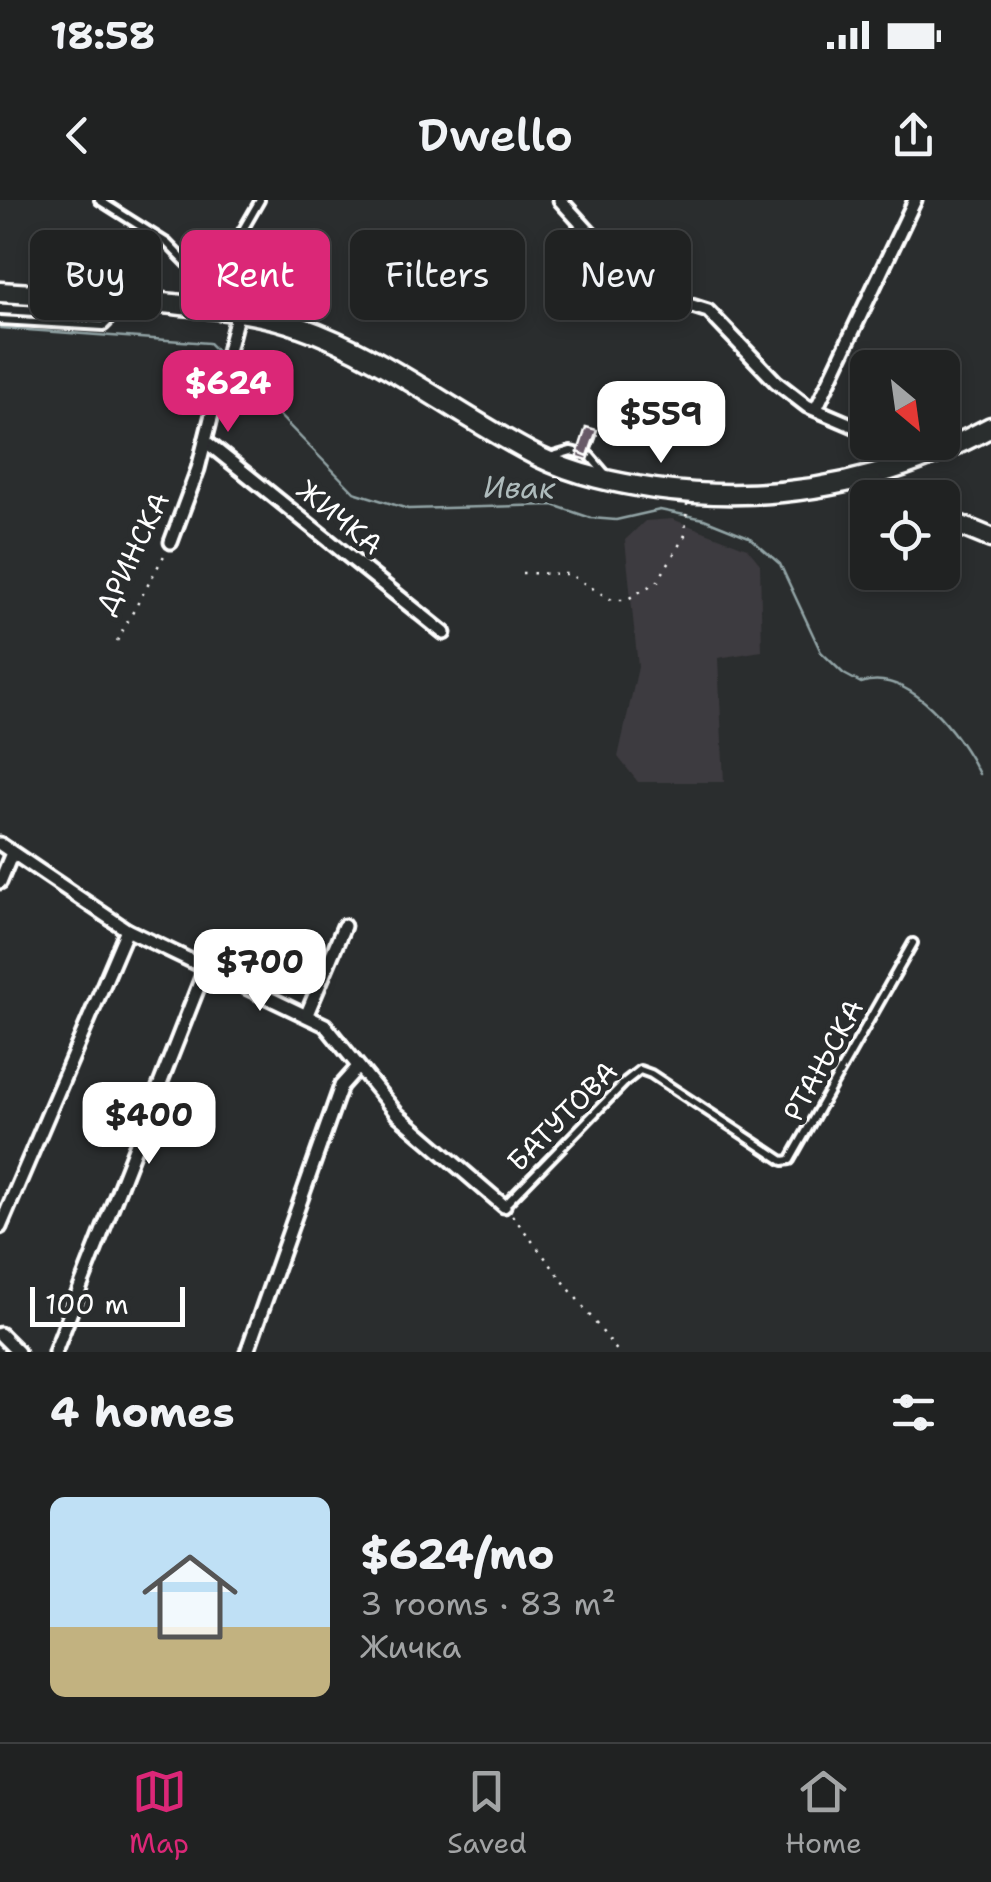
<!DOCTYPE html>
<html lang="en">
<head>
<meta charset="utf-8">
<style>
  body { margin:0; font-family:"Shantell Sans",sans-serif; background:#2d2f2f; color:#f1f3f6; height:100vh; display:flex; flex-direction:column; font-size:38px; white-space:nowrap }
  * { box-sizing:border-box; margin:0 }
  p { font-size:32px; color:#a2a4a5 }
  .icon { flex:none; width:55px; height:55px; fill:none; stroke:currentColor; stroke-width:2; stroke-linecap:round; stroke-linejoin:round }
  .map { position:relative; height:1152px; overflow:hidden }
  .panel { display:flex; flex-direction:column; background:#202222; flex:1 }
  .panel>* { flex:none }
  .top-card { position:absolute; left:30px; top:30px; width:932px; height:90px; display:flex; gap:20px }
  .needle { width:65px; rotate:151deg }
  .controls { position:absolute; left:850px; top:150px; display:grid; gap:20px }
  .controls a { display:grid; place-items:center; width:110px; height:110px; border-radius:15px; background:#202222; box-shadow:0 5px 15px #0003,0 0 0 2px #3d3f40; font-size:50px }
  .scale { position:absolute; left:30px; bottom:25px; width:155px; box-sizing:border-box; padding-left:10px; border:5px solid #fff; border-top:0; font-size:28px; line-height:35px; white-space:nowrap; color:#fff; -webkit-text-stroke:8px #2a2d2e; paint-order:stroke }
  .price { position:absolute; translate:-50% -85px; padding:0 22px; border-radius:20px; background:#fff; color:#222; font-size:32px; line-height:65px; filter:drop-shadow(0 2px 5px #0008) }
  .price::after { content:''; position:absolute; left:50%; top:60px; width:30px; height:22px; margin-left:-15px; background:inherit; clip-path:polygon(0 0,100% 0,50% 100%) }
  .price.on { background:#db2777; color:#fff }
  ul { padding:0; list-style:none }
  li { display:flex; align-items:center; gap:30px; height:250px; padding:0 50px }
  li span { display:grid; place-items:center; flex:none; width:280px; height:200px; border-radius:15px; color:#555 }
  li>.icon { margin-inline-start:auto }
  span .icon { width:120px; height:120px; fill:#fffc; stroke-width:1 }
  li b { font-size:42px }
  h2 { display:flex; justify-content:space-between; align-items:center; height:120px; padding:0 50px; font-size:42px }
  .pill { padding:0 35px; border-radius:15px; background:#202222; box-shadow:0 5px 15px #0003,0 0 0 2px #3d3f40; font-size:35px; line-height:90px }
  .pill.on { background:#db2777; color:#fff }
  .status { display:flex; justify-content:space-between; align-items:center; height:70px; padding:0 50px; background:#202222; direction:ltr }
  .status svg { height:28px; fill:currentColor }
  header { display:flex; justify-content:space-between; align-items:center; height:130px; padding:0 50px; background:#202222; font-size:45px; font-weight:600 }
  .tabs { display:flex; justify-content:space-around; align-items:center; height:140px; border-top:2px solid #3d3f40; background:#202222; font-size:28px; color:#a2a4a5 }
  .tabs a { display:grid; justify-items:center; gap:5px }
  .tabs .on { color:#db2777 }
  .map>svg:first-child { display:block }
</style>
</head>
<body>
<div class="status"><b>18:58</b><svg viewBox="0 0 49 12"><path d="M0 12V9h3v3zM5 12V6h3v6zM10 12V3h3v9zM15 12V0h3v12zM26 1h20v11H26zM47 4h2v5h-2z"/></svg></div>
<header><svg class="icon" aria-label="back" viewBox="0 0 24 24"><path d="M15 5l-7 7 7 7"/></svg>Dwello<svg class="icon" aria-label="share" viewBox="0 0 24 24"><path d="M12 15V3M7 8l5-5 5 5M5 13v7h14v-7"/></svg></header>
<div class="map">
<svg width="991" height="1152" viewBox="0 0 991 1152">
  <rect width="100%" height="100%" fill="#2a2d2e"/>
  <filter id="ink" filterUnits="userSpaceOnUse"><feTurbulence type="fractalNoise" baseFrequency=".01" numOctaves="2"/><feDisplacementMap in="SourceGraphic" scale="20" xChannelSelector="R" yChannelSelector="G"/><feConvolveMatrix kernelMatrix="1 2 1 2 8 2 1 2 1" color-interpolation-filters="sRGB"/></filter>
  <g filter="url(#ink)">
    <polygon fill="#3d3a3f" points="672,319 747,348 760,364 762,451 718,458 724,582 638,582 618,557 638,467 625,340 645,321"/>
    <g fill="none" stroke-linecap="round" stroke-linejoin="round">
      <g stroke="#92a4a6" stroke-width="2.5">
        <polyline points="0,128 209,143 222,156"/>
        <path d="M231,166L354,292L408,309L553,305L591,318L616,320L660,310L704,319L749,337L780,364L821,452L844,474L861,483C910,467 961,536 979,574"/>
      </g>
      <g stroke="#fff" stroke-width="14">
        <g id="lane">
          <polyline points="99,0 167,43 210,87"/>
          <polyline points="206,106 210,87 260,0"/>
          <polyline points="0,120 104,126 108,122 111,104"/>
          <polyline points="590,256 608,277"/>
          <polyline points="547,258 571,251 579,253"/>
          <polyline points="505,1005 626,881 640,870 651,874 783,961 790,960 913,743"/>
        </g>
      </g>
      <g stroke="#fff" stroke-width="19">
        <g id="street">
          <polyline points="560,0 618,64 654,94 708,111 776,182 807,206 868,232"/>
          <polyline points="816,209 915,0"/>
          <polyline points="205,241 444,433"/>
          <polyline points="905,242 911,263"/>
          <polyline points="171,342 198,269 238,112"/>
          <polyline points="0,644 127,730 325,825 397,914 504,1006"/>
          <polyline points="0,682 12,653"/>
          <polyline points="307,814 344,726"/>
          <polyline points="0,1027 127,730"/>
          <polyline points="0,1134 18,1152"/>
          <polyline points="55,1152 206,767"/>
          <polyline points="247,1152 341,886 358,867"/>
        </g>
      </g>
      <g stroke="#fff" stroke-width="25">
        <g id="secondary">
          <path d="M0,92C58,95 116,99 174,104C216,109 260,112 300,127C385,156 459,217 539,257C576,275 615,283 655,289C773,305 886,284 991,227"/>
          <polyline points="866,278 893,298"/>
          <polyline points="942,318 991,338"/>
        </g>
      </g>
      <g stroke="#fff" stroke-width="2.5" stroke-dasharray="2.5 8" stroke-linecap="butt">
        <polyline points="522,373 569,374 612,400 626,400 658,381 685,335 687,304"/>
        <polyline points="117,441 166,352"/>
        <polyline points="512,1015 618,1152"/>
      </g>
      <use href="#lane" stroke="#2a2d2e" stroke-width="6"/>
      <use href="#street" stroke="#2a2d2e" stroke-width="11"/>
      <use href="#secondary" stroke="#2a2d2e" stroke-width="18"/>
    </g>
    <polygon fill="#594d59" stroke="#fff" stroke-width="2.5" points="597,235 588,260 578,257 578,252"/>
    <polygon fill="#685a67" stroke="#fff" stroke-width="2.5" points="586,227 597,230 588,256 578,252"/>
  </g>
  <g text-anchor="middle" stroke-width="10" stroke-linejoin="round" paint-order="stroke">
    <g font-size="28" fill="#fff" stroke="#2a2d2e">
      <text transform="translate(340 317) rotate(39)" y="10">ЖИЧКА</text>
      <text transform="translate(132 353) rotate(-64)" y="10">ДРИНСКА</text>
      <text transform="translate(823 860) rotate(-61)" y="10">РТАЊСКА</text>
      <text transform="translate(562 916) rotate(-45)" y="10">БАТУТОВА</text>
    </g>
    <g font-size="30" font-style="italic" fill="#aebbbc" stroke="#2a2d2e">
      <text transform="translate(519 288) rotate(1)" y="10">Ивак</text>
    </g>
  </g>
</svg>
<div class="controls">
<a><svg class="needle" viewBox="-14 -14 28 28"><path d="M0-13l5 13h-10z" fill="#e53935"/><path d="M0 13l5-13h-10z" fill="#a2a4a5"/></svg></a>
<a><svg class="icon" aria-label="locate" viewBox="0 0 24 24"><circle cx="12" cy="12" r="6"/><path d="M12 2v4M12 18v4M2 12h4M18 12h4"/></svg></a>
</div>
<div class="scale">100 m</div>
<b class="price on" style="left:228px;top:235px">$624</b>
<b class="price" style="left:661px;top:266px">$559</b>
<b class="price" style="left:260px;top:814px">$700</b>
<b class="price" style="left:149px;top:967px">$400</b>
<div class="top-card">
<a class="pill">Buy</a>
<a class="pill on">Rent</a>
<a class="pill">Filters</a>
<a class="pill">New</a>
</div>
</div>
<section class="panel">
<h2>4 homes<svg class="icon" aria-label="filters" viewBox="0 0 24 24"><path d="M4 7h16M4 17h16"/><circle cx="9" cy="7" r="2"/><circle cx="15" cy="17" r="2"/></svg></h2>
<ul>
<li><span style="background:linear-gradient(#bfe0f5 65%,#c2b280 0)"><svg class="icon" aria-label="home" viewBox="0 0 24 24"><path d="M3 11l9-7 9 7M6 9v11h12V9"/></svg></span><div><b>$624/mo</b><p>3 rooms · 83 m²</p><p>Жичка</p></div></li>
</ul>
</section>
<nav class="tabs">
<a class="on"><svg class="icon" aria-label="map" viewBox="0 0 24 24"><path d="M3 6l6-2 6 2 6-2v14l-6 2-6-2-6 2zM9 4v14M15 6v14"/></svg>Map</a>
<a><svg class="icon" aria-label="saved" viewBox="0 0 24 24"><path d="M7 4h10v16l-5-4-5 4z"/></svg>Saved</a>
<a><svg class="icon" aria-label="home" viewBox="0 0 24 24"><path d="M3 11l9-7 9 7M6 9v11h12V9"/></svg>Home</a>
</nav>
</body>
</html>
